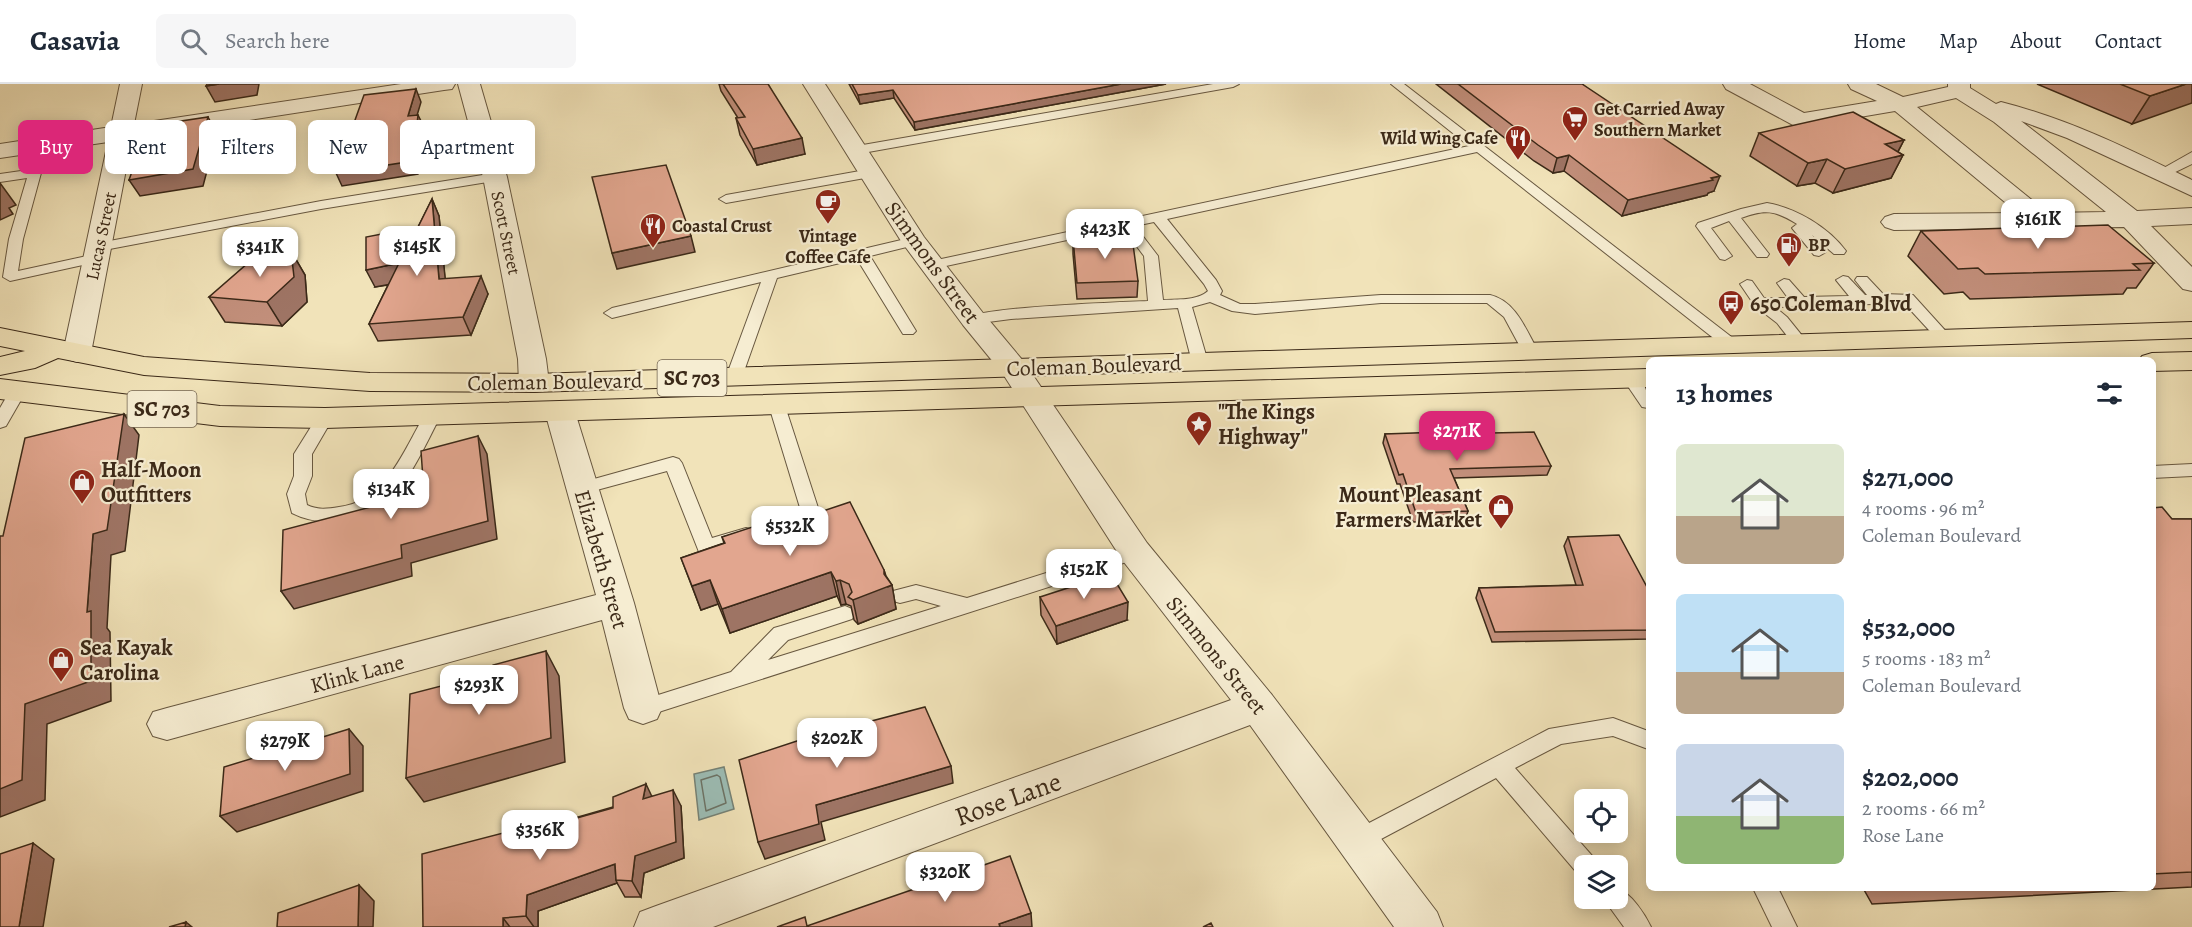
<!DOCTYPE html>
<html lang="en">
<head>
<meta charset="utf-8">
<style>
  body { margin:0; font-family:Alegreya,serif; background:#f6f6f7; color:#1f2937; height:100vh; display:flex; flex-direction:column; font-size:22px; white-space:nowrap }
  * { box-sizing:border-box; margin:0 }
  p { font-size:20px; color:#747a83 }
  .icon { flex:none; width:33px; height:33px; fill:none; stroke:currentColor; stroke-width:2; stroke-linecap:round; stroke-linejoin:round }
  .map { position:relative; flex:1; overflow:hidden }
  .side { position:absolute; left:1646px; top:273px; width:510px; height:534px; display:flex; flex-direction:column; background:#fff; border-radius:9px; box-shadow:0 3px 15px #0003 }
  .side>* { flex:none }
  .hud { position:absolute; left:18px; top:36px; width:570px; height:54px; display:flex; gap:12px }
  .buttons { position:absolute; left:1574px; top:705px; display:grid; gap:12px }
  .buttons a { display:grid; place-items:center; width:54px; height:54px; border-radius:9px; background:#fff; box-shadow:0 3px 15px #0003; font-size:30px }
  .price { position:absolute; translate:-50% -51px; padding:0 14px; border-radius:12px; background:#fff; color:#222; font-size:20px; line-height:39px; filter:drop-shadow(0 2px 3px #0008) }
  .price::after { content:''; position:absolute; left:50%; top:36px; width:18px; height:14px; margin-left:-9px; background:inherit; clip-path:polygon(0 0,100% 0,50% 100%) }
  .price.selected { background:#db2777; color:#fff }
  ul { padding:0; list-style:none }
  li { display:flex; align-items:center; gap:18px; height:150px; padding:0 30px }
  li span { display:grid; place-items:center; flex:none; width:168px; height:120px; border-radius:9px; color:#555 }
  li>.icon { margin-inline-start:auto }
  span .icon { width:72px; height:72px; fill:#fffc; stroke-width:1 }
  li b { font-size:26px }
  h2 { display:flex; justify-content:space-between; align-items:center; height:72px; padding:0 30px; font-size:26px }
  .tag { padding:0 21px; border-radius:9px; background:#fff; box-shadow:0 3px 15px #0003; font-size:21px; line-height:54px }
  .tag.selected { background:#db2777; color:#fff }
  header { display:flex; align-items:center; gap:36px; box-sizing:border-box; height:84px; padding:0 30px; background:#fff; border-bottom:2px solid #e0e1e3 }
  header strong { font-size:28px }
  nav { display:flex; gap:33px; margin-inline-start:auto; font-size:21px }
  .search { width:420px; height:54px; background:#f6f6f7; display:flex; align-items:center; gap:15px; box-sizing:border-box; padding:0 21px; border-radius:9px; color:#747a83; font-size:22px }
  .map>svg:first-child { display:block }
</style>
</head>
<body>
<header>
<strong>Casavia</strong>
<div class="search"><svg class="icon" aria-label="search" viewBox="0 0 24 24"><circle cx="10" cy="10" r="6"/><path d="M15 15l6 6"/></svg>Search here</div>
<nav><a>Home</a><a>Map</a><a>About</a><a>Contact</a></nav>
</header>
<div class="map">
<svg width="2192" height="843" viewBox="0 0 2192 843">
  <rect width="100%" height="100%" fill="#f1e3b9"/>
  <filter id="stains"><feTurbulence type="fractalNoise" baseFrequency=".00333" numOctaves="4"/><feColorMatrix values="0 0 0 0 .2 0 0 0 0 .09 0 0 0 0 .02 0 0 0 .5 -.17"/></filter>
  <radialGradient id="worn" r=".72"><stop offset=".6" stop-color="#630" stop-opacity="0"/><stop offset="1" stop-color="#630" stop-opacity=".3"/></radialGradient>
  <polygon fill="#9cbdb5" stroke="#758276" stroke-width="1.5" points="724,683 734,725 699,736 694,690"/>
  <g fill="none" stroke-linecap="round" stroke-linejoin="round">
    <polygon stroke="#6c7366" stroke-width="1.5" points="717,691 720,693 726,719 706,727 701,696"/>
    <g stroke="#685840" stroke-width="2">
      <g id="lane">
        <polygon points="1213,0 1239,0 1233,3 857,70 851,66 857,62"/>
        <path d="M1391,0H1404L1738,258L1740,261L1738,264H1726L1477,68L1167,135L1216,196L1222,207L1220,211L1240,220H1255L1381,211H1490C1516,217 1526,246 1538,267L1536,270H1524L1504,233L1487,219H1381L1255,230L1232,227L1210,218L1192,223L1208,278L1200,283L1192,278L1178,224L1011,235L973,240L965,235C976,223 1123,218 1148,217L1144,172L1123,144L932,185L925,181L932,177L1469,62ZM1154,138L1204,200L1208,207C1197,217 1177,215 1163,216L1158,172L1135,142Z"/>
        <polygon points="2192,68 2192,80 2165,93 2160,94 2153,90"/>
        <polygon points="35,85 41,89 23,155 18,187 96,170 103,174 101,177 10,197 3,193 9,155 27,94 0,98 0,90"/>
        <polygon points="871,85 877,89 876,92 726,119 719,115 726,111"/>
        <polygon points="495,89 502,93 500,96 321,125 99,167 92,163 99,159 321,117"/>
        <path d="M1767,119C1796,124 1828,143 1846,167L1844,170H1834L1812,151L1826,168L1819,172L1814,171L1792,144L1797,140C1775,126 1765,125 1741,134L1769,170L1767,173H1757L1729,137L1711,144L1732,172L1725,176L1720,175L1696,142L1698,139L1741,125Z"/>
        <polygon points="914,153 921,157 919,160 870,172 916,247 913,250 903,250 857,175 777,194 742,293 734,298 726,293 761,198 612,234 604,229 612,224"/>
        <polygon points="1843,192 1848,193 1865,211 1867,211 1855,196 1857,193 1867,193 1883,210 1913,211 1952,254 1949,257 1939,257 1904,219 1775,223 1787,233 1808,259 1800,264 1795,262 1777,239 1755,222 1740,200 1747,196 1752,197 1764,214 1788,214 1777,199 1784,195 1789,196 1804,213 1849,212 1836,196"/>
        <path d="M1631,290C1646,294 1648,311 1648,324L1642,323L1623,295Z"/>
        <polygon points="17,304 23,305 25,309 6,342 0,344 0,324 11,305"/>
        <polygon points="777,317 783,318 785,322 820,430 817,435 786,445 780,443 777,438 780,433 801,427 769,322 771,318"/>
        <path d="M433,326L439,327L441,331C426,359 407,405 380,423C370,431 354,434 341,436C323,439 308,437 292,429L287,410L294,392V370L319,330H331L333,334L312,370V392L305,410L307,421C317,426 327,425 339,423C388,417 404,364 427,327Z"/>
        <polygon points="673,373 679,375 682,379 712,454 746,444 753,446 755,451 753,456 706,470 699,468 667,387 582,410 576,408 573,404 576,400"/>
        <polygon points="2192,380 2192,392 2152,394 2152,382"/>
        <polygon points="1135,461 1142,463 1144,468 1142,473 643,633 636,630 632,624 636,618 731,588 774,544 781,542 845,522 852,525 855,530 852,535 788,556 768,576 941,522 916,515 900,519 893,517 890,512 893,507 916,501 967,514"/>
        <polygon points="1613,634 1648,647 1648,665 1613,652 1561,660 1515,684 1594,774 1597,782 1584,782 1584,792 1578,790 1496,694 1366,763 1358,766 1350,763 1346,756 1350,749 1549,645"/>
        <path d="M1617,804C1631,809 1645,830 1651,843H1624L1603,814H1617Z"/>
        <polygon points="1753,804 1778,804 1797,843 1772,843"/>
      </g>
    </g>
    <g stroke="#685840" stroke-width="2">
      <g id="street">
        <polygon points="120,0 142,0 134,40 401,0 455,0 452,5 444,6 132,54 91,269 87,275 77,278 67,275 63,269 108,58 0,74 0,60 111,43"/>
        <polygon points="458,0 480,0 507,93 546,275 549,299 544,306 534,308 524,306 519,299 518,275 483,93"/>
        <polygon points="803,0 825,0 924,153 983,229 1024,278 1147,459 1272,611 1437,828 1443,843 1394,843 1250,641 713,843 634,843 640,828 656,822 1231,616 1123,477 1003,290 963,241 901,157"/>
        <path d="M1723,0H1750L1804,29L1877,17L1851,5L1848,0H1876L1903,13L1948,3V0H1970V4L1996,20L2001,18C2069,35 2129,65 2192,96V112L2067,54L2021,37L2137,127L2192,124V140L2151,142L2192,183V207L2183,205L2124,143L1894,146L1885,143L1881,138L1885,133L1894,130L2018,129L1895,27L1801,43L1793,41L1726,5ZM1956,14L1994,38L2106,128L2048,129L1917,23Z"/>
        <polygon points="560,318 571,321 575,328 634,519 662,624 657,635 643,640 629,635 624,624 602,536 167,656 153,652 147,640 153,628 167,624 596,511 545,328 549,321"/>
      </g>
    </g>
    <g stroke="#3b2918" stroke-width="2">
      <g id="primary">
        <polygon points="2192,238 2192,254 534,308 370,307 144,291 58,274 35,284 0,291 0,273 25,267 0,262 0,244 144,273 370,289 534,290"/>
        <polygon points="2192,268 2192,286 2152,287 2152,276 2139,276 2142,272 2152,269"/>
        <polygon points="1648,285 1648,303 325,344 220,342 0,315 0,295 220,322 325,324"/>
      </g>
    </g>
    <use href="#lane" fill="#f6edd2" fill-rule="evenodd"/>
    <use href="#street" fill="#f6edd2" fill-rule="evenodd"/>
    <use href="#primary" fill="#f1e3b9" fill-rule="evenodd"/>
  </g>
  <g fill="#c28f7b" stroke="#3b2918" stroke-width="1.5">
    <polygon points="719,0 768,0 805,70 757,81 740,51 736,34 738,34 721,7"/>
    <polygon points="849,0 1166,0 915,46 894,14 860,20"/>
    <polygon points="1436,0 1582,0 1714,107 1708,109 1707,111 1622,132 1564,87 1553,89 1534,77"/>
    <polygon points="2037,0 2192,0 2132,40"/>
    <polygon points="1759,49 1904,56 1898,68 1903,71 1891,94 1833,109 1815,99 1797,102 1750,72"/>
    <polygon points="432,115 439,132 445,195 488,210 471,251 378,257 369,240 388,201 375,203 418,143"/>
    <polygon points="1921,147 2154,179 2136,204 2127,204 2123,210 1970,215 1963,208 1944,210 1908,172"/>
    <polygon points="1073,154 1138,197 1137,213 1077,215 1073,170"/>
    <polygon points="291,167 305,191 307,218 282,242 225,238 209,213"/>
    <polygon points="1385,350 1443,350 1551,382 1547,391 1454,394 1468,427 1465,437 1413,438 1400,400 1397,400 1383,359"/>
    <polygon points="2152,424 2172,435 2192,435 2192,803 1872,820 1863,804 2152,804"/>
    <polygon points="808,432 884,486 886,492 892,501 896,525 858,540 854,536 851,522 846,520 841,521 837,512 730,549 718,520 701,526 681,474 724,459 722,453"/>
    <polygon points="1568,453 1648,505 1648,555 1492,558 1476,514 1479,504 1576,501 1564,462"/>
    <polygon points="1040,513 1127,536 1057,560 1041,531"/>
    <polygon points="651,712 681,722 684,774 644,789 641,813 625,813 617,799 538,827 538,843 423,843 523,744 526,748"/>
  </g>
  <g fill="#9e7464" stroke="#3b2918" stroke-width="1.5">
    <polygon points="219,0 259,0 257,11 215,18 206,2"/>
    <polygon points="1121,0 1166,0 915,46 914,38"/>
    <polygon points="2186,0 2192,0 2192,19 2132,40 2150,12"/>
    <polygon points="416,5 421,18 413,45 408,32"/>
    <polygon points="893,6 894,14 860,20 858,11"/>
    <polygon points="418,31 424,43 418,90 342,102 336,89"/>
    <polygon points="208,33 217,49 203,102 140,112 129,96"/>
    <polygon points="802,54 805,70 757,81 753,65"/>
    <polygon points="1904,56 1895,73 1903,71 1891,94 1833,109 1845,85 1885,60"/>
    <polygon points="1569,71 1564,87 1553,89 1557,74"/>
    <polygon points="1827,75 1815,99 1797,102 1808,79"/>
    <polygon points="1720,92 1714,107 1708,109 1707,111 1622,132 1628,116"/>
    <polygon points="0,99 16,121 9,124 13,130 0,136"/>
    <polygon points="432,115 439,132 447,213 439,195"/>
    <polygon points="691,152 695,168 617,185 612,169"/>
    <polygon points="291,167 305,191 307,218 282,242 267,218"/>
    <polygon points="399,179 408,197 375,203 366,186"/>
    <polygon points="481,192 488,210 471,251 463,233"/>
    <polygon points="124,330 139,351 125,467 111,471 107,544 110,548 111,617 47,640 45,716 0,733 0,705 25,620 87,528 93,450"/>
    <polygon points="478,352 487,370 497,455 411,479 412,492 294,525 281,507 401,461"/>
    <polygon points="884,486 888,503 892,501 896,525 858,540 853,516 884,490"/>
    <polygon points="831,488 837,512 730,549 722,525"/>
    <polygon points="710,496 718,520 701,526 692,502"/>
    <polygon points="840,496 846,520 841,521 836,497"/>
    <polygon points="1128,518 1127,536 1057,560 1056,542"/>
    <polygon points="546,567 559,592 565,678 424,718 406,694"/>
    <polygon points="349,645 363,662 363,707 237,748 220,732"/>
    <polygon points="951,682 953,699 821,738 825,756 765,775 758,758 816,721"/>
    <polygon points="646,700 654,717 643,715"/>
    <polygon points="673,706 681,722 684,774 644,789 641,813 632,797 635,772"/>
    <polygon points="33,759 54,775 43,843 19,843"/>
    <polygon points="615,780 616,796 617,799 538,827 538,843 534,843 526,832 527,811"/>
    <polygon points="359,801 374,817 373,843 358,843"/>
    <polygon points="1031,829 1032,843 1000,843 999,840"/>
    <polygon points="503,834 510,843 503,843"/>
    <polygon points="186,838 192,843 185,843"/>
  </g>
  <g fill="#e2a68f" stroke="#3b2918" stroke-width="1.5">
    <polygon points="207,0 219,0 206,2"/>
    <polygon points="723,0 768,0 802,54 753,65 736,34 745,33"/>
    <polygon points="852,0 1121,0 914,38 893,6 858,11"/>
    <polygon points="1458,0 1582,0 1720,92 1711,94 1713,96 1628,116 1569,71 1557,74 1538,61"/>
    <polygon points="2120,0 2186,0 2150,12"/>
    <polygon points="416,5 408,32 418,31 413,77 336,89 364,11"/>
    <polygon points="1853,28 1904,56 1885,60 1903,71 1845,85 1827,75 1808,79 1759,49"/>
    <polygon points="208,33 193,85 129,96 148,42"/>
    <polygon points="666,81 691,152 612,169 592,93"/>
    <polygon points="432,115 439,195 481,192 463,233 369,240 399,179 366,186 366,153 418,143"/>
    <polygon points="2108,141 2154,179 2133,180 2140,186 1985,190 1978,184 1958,185 1921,147"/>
    <polygon points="1132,153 1138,197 1077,199 1073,154"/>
    <polygon points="264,165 291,167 294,193 267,218 209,213"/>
    <polygon points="124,330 107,446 93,450 87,528 91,527 91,597 25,620 22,696 0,705 0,452 3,452 25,354"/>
    <polygon points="1442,348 1443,350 1534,348 1551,382 1450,385 1468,427 1416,429 1403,390 1399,391 1385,350"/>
    <polygon points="478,352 488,437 401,461 402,474 281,507 283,446 424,409 421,367"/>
    <polygon points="850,418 884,486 884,490 892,501 853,516 848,513 852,508 849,500 840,496 836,497 831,488 722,525 710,496 692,502 681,474 725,459 722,453 804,426 808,432"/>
    <polygon points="2162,423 2172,435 2192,435 2192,788 2152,790 2152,424"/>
    <polygon points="1619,451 1648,505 1648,546 1495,548 1479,504 1583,501 1568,453"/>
    <polygon points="1111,490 1128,518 1056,542 1040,513"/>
    <polygon points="546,567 551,654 406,694 410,610 492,589 493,581"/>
    <polygon points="925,623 951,682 816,721 819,740 758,758 739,676 803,655"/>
    <polygon points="349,645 350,690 220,732 224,683"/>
    <polygon points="646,700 643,715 673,706 676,758 635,772 632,797 616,796 615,780 527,811 526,832 503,834 503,843 423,843 422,770 523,744 523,749 613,724 613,713"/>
    <polygon points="33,759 19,843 0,843 0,770"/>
    <polygon points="1010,772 1031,829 999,840 1000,843 777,843 805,833 807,842"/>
    <polygon points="359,801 358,843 277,843 278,829"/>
    <polygon points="186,838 185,843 169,843"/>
    <polygon points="1211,839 1213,843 1203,843"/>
  </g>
  <defs>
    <g id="supermarket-pin" transform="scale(1.35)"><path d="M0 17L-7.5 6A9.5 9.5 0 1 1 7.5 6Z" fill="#8f2418" stroke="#f6edd2"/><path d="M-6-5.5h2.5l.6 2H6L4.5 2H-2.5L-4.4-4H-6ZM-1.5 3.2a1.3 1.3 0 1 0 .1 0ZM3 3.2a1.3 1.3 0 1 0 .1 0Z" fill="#fff"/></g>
    <g id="restaurant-pin" transform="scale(1.35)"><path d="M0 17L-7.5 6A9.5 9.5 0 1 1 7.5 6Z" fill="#8f2418" stroke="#f6edd2"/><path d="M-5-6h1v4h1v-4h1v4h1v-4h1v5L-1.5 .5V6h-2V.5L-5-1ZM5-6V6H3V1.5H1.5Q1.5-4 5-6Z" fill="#fff"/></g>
    <g id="cafe-pin" transform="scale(1.35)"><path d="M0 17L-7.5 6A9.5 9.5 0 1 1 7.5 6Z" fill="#8f2418" stroke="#f6edd2"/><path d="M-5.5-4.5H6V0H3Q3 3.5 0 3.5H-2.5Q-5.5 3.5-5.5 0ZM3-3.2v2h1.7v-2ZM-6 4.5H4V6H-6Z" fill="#fff"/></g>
    <g id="fuel-pin" transform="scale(1.35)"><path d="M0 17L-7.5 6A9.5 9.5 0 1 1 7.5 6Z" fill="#8f2418" stroke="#f6edd2"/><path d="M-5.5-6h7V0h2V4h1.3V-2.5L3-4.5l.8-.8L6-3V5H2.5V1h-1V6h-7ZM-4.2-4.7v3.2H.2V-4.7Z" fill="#fff"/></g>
    <g id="bus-pin" transform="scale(1.35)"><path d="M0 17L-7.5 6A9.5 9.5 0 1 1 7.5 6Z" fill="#8f2418" stroke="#f6edd2"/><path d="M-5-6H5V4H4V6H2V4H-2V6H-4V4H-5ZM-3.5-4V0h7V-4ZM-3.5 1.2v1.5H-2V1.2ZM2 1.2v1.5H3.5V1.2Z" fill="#fff"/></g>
    <g id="sight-pin" transform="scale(1.35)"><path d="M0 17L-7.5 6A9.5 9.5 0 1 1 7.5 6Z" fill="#8f2418" stroke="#f6edd2"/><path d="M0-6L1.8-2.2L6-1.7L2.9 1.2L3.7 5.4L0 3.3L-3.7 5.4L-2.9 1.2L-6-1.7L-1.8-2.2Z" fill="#fff"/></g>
    <g id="shop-pin" transform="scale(1.35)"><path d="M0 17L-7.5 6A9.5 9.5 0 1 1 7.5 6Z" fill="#8f2418" stroke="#f6edd2"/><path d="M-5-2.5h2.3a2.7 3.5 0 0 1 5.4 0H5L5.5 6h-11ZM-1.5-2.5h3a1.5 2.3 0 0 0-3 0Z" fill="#fff"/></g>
  </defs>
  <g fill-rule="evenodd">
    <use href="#supermarket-pin" x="1575" y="35"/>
    <use href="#restaurant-pin" x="1518" y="54"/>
    <use href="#cafe-pin" x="828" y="118"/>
    <use href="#restaurant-pin" x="653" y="142"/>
    <use href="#fuel-pin" x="1789" y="161"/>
    <use href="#bus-pin" x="1731" y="219"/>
    <use href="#sight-pin" x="1199" y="340"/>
    <use href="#shop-pin" x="82" y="398"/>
    <use href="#shop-pin" x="1501" y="423"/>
    <use href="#shop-pin" x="61" y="576"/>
  </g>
  <g text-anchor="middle" stroke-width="4.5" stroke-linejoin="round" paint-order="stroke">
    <g font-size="18" font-weight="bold" fill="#3b2918" stroke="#f6edd2" text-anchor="start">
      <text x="1594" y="31">Get Carried Away<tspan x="1594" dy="21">Southern Market</tspan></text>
      <text x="1498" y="60" text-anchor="end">Wild Wing Cafe</text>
      <text x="672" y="148">Coastal Crust</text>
      <text x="828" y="158" text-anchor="middle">Vintage<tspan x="828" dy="21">Coffee Cafe</tspan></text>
      <text x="1808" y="167">BP</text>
    </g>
    <g font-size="18" fill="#3b2918" stroke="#f6edd2">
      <text transform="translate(506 149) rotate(78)" y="6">Scott Street</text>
      <text transform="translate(101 152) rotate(-78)" y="6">Lucas Street</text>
    </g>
    <g fill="#f6edd2" stroke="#736450" stroke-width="1.5">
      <rect x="657.5" y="276" width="69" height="36" rx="4.5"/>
      <rect x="127.5" y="307" width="69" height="36" rx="4.5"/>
    </g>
    <g font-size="21" font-weight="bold" fill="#3b2918">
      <text x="692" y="301">SC 703</text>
      <text x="162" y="332">SC 703</text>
    </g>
    <g font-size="22" fill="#3b2918" stroke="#f6edd2">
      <text transform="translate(933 178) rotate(54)" y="8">Simmons Street</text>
      <text transform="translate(1094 281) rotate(-2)" y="8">Coleman Boulevard</text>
      <text transform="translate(555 297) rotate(-1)" y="8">Coleman Boulevard</text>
      <text transform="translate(602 475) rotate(74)" y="8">Elizabeth Street</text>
      <text transform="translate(1217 571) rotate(51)" y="8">Simmons Street</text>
      <text transform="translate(357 589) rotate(-15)" y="8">Klink Lane</text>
    </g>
    <g font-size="22" font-weight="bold" fill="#3b2918" stroke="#f6edd2" text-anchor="start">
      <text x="1750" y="227">650 Coleman Blvd</text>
      <text x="1218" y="335">"The Kings<tspan x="1218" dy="25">Highway"</tspan></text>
      <text x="101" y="393">Half-Moon<tspan x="101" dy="25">Outfitters</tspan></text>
      <text x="1482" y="418" text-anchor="end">Mount Pleasant<tspan x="1482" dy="25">Farmers Market</tspan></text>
      <text x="80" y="571">Sea Kayak<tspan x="80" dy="25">Carolina</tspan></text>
    </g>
    <g font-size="27" fill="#3b2918" stroke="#f6edd2">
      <text transform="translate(1008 715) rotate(-20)" y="9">Rose Lane</text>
    </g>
  </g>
  <rect width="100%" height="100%" filter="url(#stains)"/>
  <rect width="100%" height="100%" fill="url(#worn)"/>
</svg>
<div class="buttons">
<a><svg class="icon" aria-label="locate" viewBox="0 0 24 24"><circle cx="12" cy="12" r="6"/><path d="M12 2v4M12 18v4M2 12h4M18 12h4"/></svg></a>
<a><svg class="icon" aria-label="layers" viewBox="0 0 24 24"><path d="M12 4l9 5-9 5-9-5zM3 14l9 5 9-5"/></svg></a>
</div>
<b class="price" style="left:2038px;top:166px">$161K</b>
<b class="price" style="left:1105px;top:176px">$423K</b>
<b class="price" style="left:417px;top:193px">$145K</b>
<b class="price" style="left:260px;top:194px">$341K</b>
<b class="price selected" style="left:1457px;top:378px">$271K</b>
<b class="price" style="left:391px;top:436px">$134K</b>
<b class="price" style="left:790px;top:473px">$532K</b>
<b class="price" style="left:1084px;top:516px">$152K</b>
<b class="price" style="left:479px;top:632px">$293K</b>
<b class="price" style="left:837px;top:685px">$202K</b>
<b class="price" style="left:285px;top:688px">$279K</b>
<b class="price" style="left:540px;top:777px">$356K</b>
<b class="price" style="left:945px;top:819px">$320K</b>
<div class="hud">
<a class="tag selected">Buy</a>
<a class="tag">Rent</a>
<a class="tag">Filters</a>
<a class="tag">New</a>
<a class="tag">Apartment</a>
</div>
<section class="side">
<h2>13 homes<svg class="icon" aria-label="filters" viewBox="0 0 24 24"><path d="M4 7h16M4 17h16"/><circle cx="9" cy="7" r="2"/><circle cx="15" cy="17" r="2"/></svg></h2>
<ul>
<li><span style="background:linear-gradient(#dfe7d0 60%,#b9a48a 0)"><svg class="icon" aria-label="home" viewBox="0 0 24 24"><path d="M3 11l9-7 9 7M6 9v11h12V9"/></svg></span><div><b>$271,000</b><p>4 rooms · 96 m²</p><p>Coleman Boulevard</p></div></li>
<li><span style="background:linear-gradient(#bfe0f5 65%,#b9a48a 0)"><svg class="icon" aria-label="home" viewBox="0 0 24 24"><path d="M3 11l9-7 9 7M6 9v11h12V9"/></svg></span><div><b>$532,000</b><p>5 rooms · 183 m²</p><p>Coleman Boulevard</p></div></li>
<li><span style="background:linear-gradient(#c9d6e8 60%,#8fb573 0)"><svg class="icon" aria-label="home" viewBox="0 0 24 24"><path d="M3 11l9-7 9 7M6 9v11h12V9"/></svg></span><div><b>$202,000</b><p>2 rooms · 66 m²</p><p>Rose Lane</p></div></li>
</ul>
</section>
</div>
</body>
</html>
